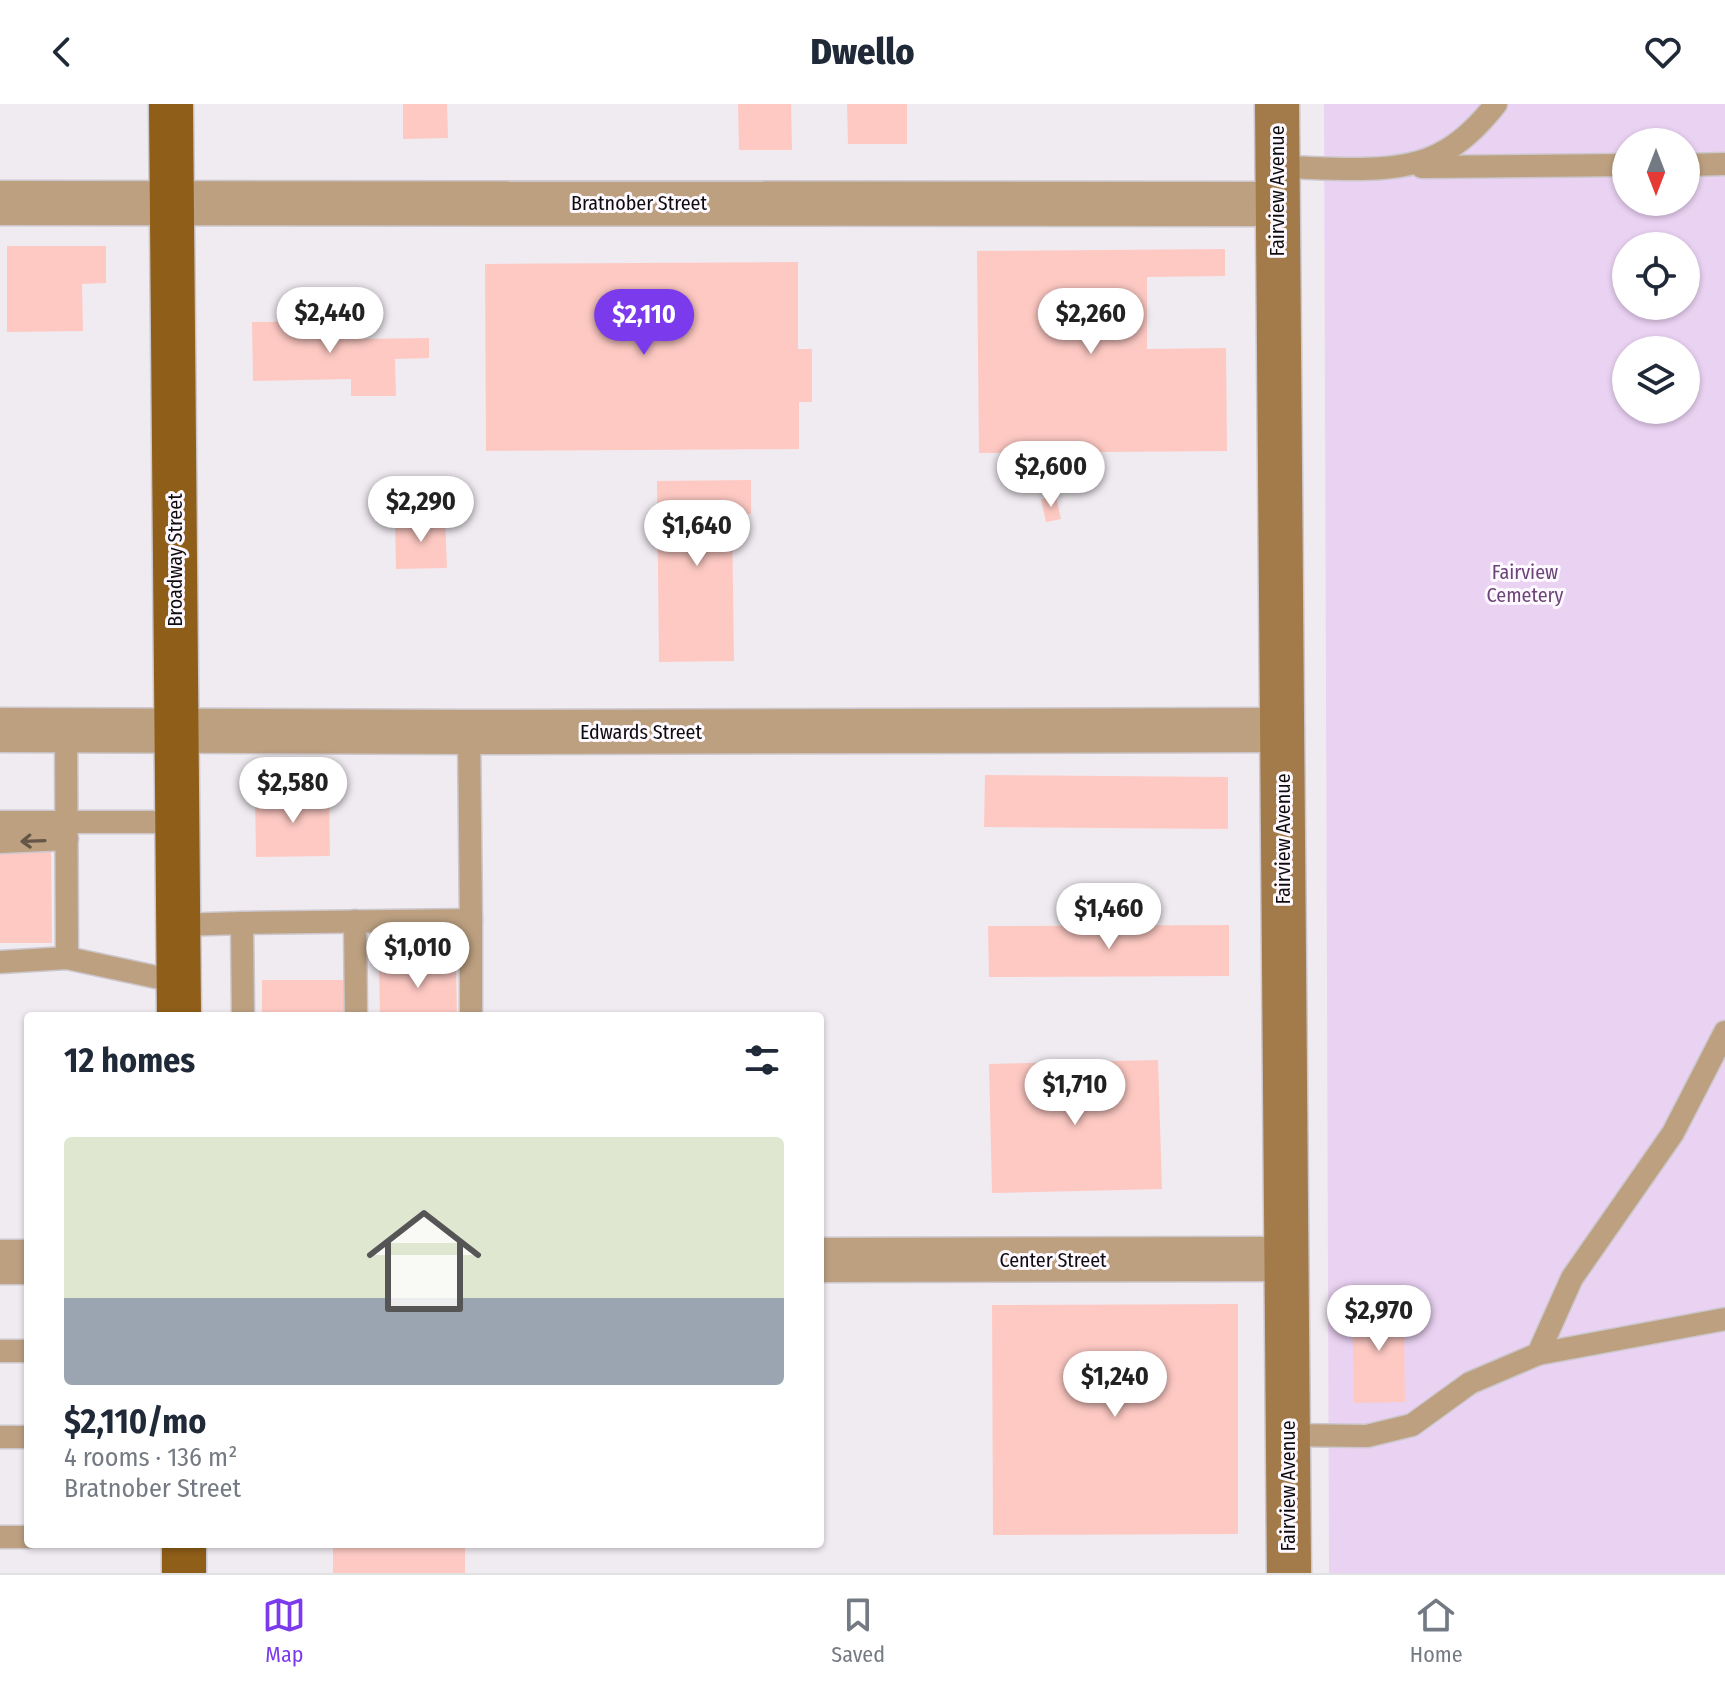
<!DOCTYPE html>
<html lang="en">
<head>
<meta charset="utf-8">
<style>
  body { margin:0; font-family:"Fira Sans Condensed",sans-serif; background:#f2f2f3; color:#1f2937; height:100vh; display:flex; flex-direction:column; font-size:30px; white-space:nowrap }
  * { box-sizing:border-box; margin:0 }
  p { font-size:26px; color:#747a83 }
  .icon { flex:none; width:44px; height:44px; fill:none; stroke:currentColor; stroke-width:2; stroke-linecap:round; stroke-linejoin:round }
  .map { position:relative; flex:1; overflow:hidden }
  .drawer { position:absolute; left:24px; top:908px; width:800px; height:536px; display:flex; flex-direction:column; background:#fff; border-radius:8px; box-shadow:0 2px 6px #0004 }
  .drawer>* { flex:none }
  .needle { width:52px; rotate:180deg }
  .buttons { position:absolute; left:1612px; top:24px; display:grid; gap:16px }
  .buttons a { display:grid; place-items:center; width:88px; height:88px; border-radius:50%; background:#fff; box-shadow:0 2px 6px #0004; font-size:40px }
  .price { position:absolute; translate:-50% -68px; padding:0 18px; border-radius:28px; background:#fff; color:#222; font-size:26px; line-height:52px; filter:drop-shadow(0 2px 4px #0008) }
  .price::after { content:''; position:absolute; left:50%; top:48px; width:24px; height:18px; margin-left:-12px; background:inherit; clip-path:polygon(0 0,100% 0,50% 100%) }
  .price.on { background:#7c3aed; color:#fff }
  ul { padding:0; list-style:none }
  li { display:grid; align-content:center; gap:16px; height:424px; padding:0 40px }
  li+li { border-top:2px solid #e0e1e3 }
  li span { display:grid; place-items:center; height:248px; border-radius:8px; color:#555 }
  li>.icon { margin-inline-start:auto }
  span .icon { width:144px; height:144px; fill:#fffc; stroke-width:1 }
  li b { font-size:34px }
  h2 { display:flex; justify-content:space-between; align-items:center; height:96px; padding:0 40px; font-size:34px }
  header { display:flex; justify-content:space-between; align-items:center; height:104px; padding:0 40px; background:#fff; font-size:36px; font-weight:800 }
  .menu { display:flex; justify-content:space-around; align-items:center; height:112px; border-top:2px solid #e0e1e3; background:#fff; font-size:22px; color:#747a83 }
  .menu a { display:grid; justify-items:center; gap:4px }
  .menu .on { color:#7c3aed }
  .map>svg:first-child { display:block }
</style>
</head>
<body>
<header><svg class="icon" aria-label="back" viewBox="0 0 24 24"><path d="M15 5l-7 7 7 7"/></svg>Dwello<svg class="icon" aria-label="heart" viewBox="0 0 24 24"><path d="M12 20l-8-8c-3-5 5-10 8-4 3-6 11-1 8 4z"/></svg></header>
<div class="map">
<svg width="1725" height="1469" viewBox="0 0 1725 1469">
  <rect width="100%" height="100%" fill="#f0ebf1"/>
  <path fill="#ead2f3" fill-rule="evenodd" d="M1324,0H1725V1469H1329ZM1626,38H1686V98H1626ZM1626,142H1686V202H1626ZM1626,246H1686V306H1626Z"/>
  <g fill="#fec9c3">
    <polygon points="403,0 447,0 448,34 403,35"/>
    <polygon points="738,0 791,0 792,46 739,46"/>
    <polygon points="847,0 907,0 907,40 848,40"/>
    <polygon points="7,142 106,142 106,179 82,180 83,227 7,228"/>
    <polygon points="1225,145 1225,172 1147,173 1147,245 1226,244 1227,347 979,349 977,147"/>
    <polygon points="798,158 798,245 812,245 812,298 799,298 799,345 486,347 485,160"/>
    <polygon points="354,217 354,235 429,234 429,254 395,255 396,292 351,292 351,275 253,277 252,218"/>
    <polygon points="751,376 751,410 732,410 734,557 659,558 657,377"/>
    <polygon points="1056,392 1061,415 1046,418 1041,395"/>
    <polygon points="445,415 447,464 396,465 395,416"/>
    <polygon points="985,671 1228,673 1228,725 984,723"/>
    <polygon points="329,689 330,752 256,753 255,691"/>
    <polygon points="0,740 51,740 52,839 0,839"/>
    <polygon points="1229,821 1229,872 989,873 988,822"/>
    <polygon points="456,860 457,912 380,912 379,861"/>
    <rect x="262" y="876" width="84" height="36"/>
    <polygon points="1158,956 1162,1085 992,1089 989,960"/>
    <polygon points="1404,1199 1405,1298 1354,1299 1352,1200"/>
    <polygon points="1238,1200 1238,1430 993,1431 992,1201"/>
    <rect x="333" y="1440" width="132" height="29"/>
  </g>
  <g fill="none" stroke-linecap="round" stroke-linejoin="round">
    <g stroke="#ccc7cd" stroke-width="25">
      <g id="lane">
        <polyline points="1686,61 1725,60"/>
        <path d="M1277,63C1326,63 1398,73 1441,49C1463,38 1481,19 1496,0"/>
        <polyline points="1422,63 1626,61"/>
        <polyline points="66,626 67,854"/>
        <polyline points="469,628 471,816"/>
        <polyline points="0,718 178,718"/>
        <polyline points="0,738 67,735"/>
        <polyline points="355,817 356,912"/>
        <polyline points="242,819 471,816 471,912"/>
        <polyline points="178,821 242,819 243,912"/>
        <polyline points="0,858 67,854 179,878"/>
        <polyline points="0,1247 28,1247"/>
        <polyline points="1538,1250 1572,1174 1673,1029 1725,928"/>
        <polyline points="1288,1331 1367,1332 1412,1321 1470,1279 1538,1250 1725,1215"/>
        <polyline points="0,1333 28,1333"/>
        <polyline points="0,1433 28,1433"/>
      </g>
    </g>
    <g stroke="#ccc7cd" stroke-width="47">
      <g id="street">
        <polyline points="0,99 1277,100"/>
        <polyline points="0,626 469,628 1282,626"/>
        <polyline points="820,1156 1286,1155"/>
        <polyline points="0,1158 28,1158"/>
      </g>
    </g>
    <g stroke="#ccc7cd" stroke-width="47">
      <polyline id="secondary" points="1277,0 1289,1469"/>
    </g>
    <g stroke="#ccc7cd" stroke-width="47">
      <g id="primary">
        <polyline points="171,0 179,912"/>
        <polyline points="184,1440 184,1469"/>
      </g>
    </g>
    <use href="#lane" stroke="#bca080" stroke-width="22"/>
    <use href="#street" stroke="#bca080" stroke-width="44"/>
    <use href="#secondary" stroke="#a37a49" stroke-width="44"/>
    <use href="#primary" stroke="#8f5e18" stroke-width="44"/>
  </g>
  <defs><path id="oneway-shaft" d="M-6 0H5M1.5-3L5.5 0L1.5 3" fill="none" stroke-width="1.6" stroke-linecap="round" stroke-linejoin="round" transform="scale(2)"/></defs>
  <use stroke="#645646" href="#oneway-shaft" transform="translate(33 737) rotate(178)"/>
  <g text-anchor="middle" stroke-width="6" stroke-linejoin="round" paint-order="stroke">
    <g font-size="20" fill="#0d0b0d" stroke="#fdf9ff">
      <text transform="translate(1277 87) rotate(-90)" y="7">Fairview Avenue</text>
      <text x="639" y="106">Bratnober Street</text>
      <text transform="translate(175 456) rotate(-90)" y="7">Broadway Street</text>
      <text x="641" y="635">Edwards Street</text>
      <text transform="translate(1283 735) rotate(-90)" y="7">Fairview Avenue</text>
      <text x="1053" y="1163">Center Street</text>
      <text transform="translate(1288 1382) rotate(-90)" y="7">Fairview Avenue</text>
    </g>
    <g font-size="20" fill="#6c4578" stroke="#fdf9ff">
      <text x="1525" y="475">Fairview<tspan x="1525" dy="23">Cemetery</tspan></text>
    </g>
  </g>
</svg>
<div class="buttons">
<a><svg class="needle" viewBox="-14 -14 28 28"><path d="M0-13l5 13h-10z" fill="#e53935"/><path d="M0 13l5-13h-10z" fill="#747a83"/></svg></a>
<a><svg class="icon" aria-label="locate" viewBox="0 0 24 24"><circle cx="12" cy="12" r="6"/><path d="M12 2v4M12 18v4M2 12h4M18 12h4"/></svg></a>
<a><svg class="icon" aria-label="layers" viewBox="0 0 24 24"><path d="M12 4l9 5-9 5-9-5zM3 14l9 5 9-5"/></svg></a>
</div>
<b class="price" style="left:330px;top:251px">$2,440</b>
<b class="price" style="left:1091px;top:252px">$2,260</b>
<b class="price on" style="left:644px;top:253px">$2,110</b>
<b class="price" style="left:1051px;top:405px">$2,600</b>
<b class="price" style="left:421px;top:440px">$2,290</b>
<b class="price" style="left:697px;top:464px">$1,640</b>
<b class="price" style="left:293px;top:721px">$2,580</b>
<b class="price" style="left:1109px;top:847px">$1,460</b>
<b class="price" style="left:418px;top:886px">$1,010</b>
<b class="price" style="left:1075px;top:1023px">$1,710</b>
<b class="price" style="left:1379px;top:1249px">$2,970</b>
<b class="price" style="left:1115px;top:1315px">$1,240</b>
<section class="drawer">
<h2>12 homes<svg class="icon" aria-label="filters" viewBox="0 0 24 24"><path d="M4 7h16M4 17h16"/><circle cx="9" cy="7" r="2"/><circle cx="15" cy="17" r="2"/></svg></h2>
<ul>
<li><span style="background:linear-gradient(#dfe7d0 65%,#9aa5b1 0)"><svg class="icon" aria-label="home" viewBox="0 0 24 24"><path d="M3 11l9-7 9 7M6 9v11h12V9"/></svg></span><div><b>$2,110/mo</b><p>4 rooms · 136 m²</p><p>Bratnober Street</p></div></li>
</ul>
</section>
</div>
<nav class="menu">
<a class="on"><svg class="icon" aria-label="map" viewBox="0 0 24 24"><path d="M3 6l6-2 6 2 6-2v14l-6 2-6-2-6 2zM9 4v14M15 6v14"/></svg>Map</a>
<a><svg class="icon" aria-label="saved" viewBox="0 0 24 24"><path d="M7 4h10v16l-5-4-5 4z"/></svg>Saved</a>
<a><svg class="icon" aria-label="home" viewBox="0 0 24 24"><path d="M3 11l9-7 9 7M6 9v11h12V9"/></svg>Home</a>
</nav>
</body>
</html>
